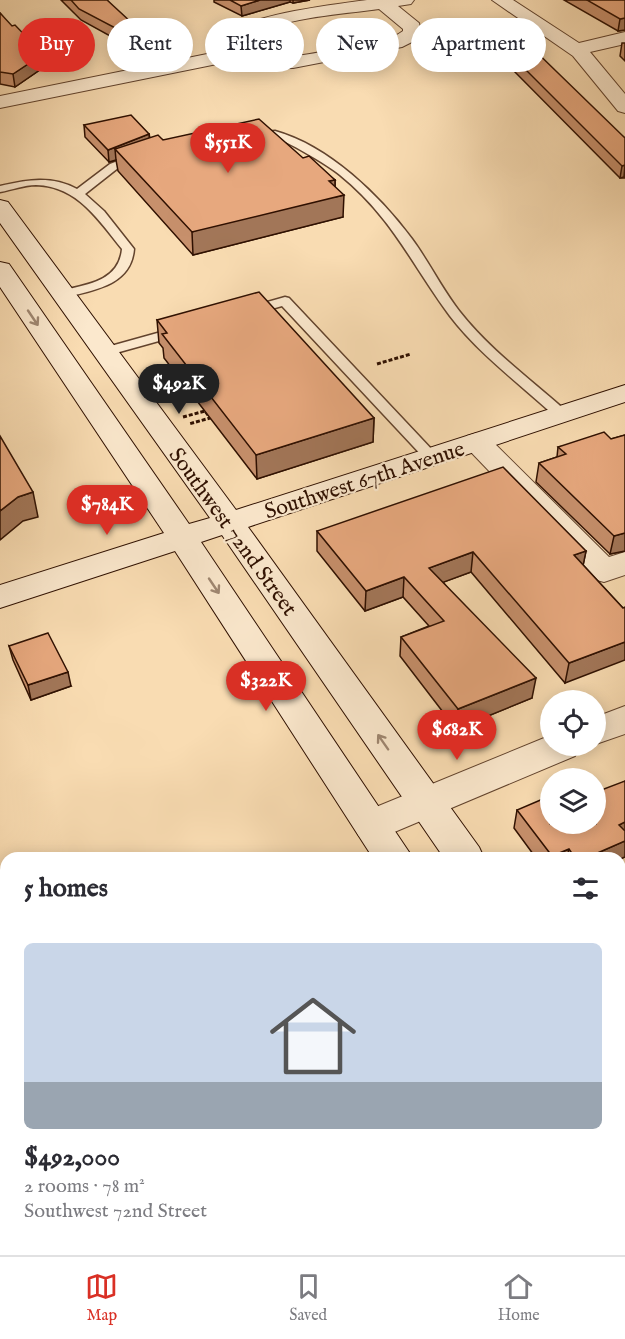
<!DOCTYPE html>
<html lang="en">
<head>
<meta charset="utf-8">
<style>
  body { margin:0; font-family:"IM FELL English",serif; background:#f2f2f3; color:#2b2b33; height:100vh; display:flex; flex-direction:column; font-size:22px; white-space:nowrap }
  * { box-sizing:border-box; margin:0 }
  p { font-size:20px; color:#7c7c81 }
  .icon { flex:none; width:33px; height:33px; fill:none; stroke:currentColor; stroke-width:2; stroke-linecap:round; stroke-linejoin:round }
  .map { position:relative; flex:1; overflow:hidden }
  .panel { position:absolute; left:0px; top:852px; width:626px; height:404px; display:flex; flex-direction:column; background:#fff; border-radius:18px 18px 0 0; box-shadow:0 3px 15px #0003 }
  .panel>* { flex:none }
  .banner { position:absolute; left:18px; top:18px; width:590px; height:54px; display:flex; gap:12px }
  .controls { position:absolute; left:540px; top:690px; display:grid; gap:12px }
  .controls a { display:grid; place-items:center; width:66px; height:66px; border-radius:50%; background:#fff; box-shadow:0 3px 15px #0003; font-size:30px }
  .price { position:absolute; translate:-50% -51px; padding:0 14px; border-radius:21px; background:#d93025; color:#fff; font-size:20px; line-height:39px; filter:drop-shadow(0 2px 3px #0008) }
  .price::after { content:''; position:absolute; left:50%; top:36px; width:18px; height:14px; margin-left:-9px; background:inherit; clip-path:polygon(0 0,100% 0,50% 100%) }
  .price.selected { background:#222; color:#fff }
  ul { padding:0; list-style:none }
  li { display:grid; align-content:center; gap:12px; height:318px; padding:0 24px }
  li span { display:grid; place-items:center; height:186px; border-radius:9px; color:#555 }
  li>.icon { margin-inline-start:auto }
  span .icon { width:108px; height:108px; fill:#fffc; stroke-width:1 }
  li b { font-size:26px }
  h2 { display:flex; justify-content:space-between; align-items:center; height:72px; padding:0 24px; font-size:26px }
  .pill { padding:0 21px; border-radius:27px; background:#fff; box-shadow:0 3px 15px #0003; font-size:21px; line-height:54px }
  .pill.selected { background:#d93025; color:#fff }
  .menu { display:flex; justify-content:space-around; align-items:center; height:84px; border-top:2px solid #e1e1e2; background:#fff; font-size:16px; color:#7c7c81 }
  .menu a { display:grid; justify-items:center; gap:3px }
  .menu .selected { color:#d93025 }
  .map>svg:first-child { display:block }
</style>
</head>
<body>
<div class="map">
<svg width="625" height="1255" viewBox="0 0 625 1255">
  <rect width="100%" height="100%" fill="#f9dcb2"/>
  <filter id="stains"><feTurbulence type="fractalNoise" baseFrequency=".00333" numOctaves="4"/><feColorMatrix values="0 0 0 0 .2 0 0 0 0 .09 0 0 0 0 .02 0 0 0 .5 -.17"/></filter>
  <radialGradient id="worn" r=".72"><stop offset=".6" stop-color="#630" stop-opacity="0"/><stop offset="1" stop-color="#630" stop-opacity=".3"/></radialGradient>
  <polygon fill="#a1b9b6" stroke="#73756e" stroke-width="1.5" points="6,1120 6,1250 45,1250 33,1255 0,1255 0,1122"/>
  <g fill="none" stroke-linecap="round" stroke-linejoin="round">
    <g stroke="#62432d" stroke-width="3">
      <g id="lane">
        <path d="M275,131C329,146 380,196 412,239C429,262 442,289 460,312C489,349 530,379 566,411L568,414L566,417H556C521,385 479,354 450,316C412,265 392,217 340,175C329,166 285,139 272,137C264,137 258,141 251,136L256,133Z"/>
        <path d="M136,154L140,155V159L118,168L85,194L104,211L134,249C131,286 93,290 63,298L59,297L57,294L59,291C85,285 119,282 122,249C99,221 78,186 36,185C24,185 12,190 0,192V186C27,180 51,175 77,189L110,164Z"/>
        <polygon points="285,297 289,298 436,454 438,457 436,460 426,460 282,306 250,315 244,311 246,308"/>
        <polygon points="179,327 184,328 185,331 184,334 105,356 98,352 100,349"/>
      </g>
    </g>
    <g stroke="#62432d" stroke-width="2">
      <g id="street">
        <path d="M367,0H414L411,4L398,6L419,23L421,33L414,41L402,47L293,68L257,69L222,63L0,108V96L212,53C209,17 340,4 367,0ZM379,9L403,29V31C390,41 374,41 359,44C317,53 273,64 231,54V48C271,17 331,16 379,9Z"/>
        <polygon points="492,0 513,0 579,43 625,32 625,44 590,52 625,94 625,113 618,111 573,56"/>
        <polygon points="477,433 487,436 609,557 625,552 625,575 604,582 593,579 467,448 463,442 467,436"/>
        <polygon points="625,706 625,734 596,744 596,717"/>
        <polygon points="549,736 550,746 580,746 575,756 385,836 372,840 359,836 353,825 359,814"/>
      </g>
    </g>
    <g stroke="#2f1001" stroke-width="2">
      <g id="secondary">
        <polygon points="0,200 8,202 236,510 625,385 625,402 248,527 479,847 484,858 444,858 222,535 201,542 413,858 373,858 175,551 0,608 0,585 164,533 0,287 0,262 9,264 189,524 210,518 0,223"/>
        <polygon points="620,1050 625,1052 625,1100 620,1098"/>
        <polygon points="620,1172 625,1174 625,1226 620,1224"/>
      </g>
    </g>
    <g stroke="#2f1001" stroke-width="3" stroke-dasharray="4 2" stroke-linecap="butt">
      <polyline points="377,364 411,354"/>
      <polyline points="183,417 205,411 210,418 189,424"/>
    </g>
    <use href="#lane" fill="#fbe8cd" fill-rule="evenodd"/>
    <use href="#street" fill="#fbe8cd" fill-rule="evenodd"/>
    <use href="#secondary" fill="#fbe8cd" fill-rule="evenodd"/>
  </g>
  <g fill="#c7906c" stroke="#2f1001" stroke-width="1.5">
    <polygon points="61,0 107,0 146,46 141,53 81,20"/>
    <polygon points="214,0 310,0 293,3 290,2 242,16 214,2"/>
    <polygon points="564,0 625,0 625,30 618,31"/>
    <polygon points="0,13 44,67 15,87 0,84"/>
    <polygon points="622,43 625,43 625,61 620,56"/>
    <polygon points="509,53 625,138 625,178 620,178 508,65"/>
    <polygon points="84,125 149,134 150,138 303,158 335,180 335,187 343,217 193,255 118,171 116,160 109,162 85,137"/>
    <polygon points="157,320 374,418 373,442 257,479 164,358 163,348 159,343"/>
    <polygon points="625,435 625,551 610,554 536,482 539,463 557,457 558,447 611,439"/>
    <polygon points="317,531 586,551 583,565 623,608 565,683 471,572 443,582 532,698 456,729 400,656 401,637 429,626 403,597 365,611 317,551"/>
    <polygon points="9,646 71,686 31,700 13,660"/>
    <polygon points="625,781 625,857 620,859 620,858 536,858 514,828 517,810 550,824"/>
  </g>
  <g fill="#a27658" stroke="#2f1001" stroke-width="1.5">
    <polygon points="260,0 290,0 290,2 242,16 241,6"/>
    <polygon points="293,0 310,0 293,3"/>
    <polygon points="625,18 625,30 618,31 620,19"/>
    <polygon points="145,35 146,46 141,53 140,41"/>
    <polygon points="43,54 44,67 15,87 13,74"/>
    <polygon points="149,134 150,147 115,149 116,160 109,162 108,150"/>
    <polygon points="625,165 624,177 620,178 622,166"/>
    <polygon points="335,180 335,197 344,195 343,217 193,255 192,232 329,181"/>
    <polygon points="374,418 373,442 257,479 256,455"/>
    <polygon points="33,492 38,517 23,521 0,540 0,511 18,497"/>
    <polygon points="625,533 625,551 610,554 614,536"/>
    <polygon points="586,551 582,571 574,555"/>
    <polygon points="473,552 471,572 428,588 429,568"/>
    <polygon points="404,577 403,597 365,611 366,591"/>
    <polygon points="625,642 625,660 565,683 569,663"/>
    <polygon points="68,672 71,686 31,700 28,685"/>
    <polygon points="536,678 532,698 456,729 458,709"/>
    <polygon points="625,822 625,838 619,825"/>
    <polygon points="625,841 625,857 620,859 620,858 586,858"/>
    <polygon points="569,849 567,858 552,858 552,856"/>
  </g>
  <g fill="#e7a87e" stroke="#2f1001" stroke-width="1.5">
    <polygon points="71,0 107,0 145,35 140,41 79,9"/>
    <polygon points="230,0 260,0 241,6"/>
    <polygon points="587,0 625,0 625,18 620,19"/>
    <polygon points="0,13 12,26 15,25 43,54 13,74 0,72"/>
    <polygon points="523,39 625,138 625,165 622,166 509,53"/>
    <polygon points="131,115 149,134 108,150 84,125"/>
    <polygon points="259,119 303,158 309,156 335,180 329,181 344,195 192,232 115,149 158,135 163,140"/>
    <polygon points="259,292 374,418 256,455 162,334 167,333 157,320"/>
    <polygon points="604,432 611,439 625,435 625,533 614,536 539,463 566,454 558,447"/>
    <polygon points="0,436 33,492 18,497 0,511"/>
    <polygon points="503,467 586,551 574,555 623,608 625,607 625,642 569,663 473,552 429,568 536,678 458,709 401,637 444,621 404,577 366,591 317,531"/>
    <polygon points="48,633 68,672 28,685 9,646"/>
    <polygon points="625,781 625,822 619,825 625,831 625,841 586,858 575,858 569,849 552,856 517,810 550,796 550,824 596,824 596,792"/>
    <polygon points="176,1250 238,1250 239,1251 243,1250 439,1250 442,1255 165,1255"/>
  </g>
  <defs><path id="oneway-shaft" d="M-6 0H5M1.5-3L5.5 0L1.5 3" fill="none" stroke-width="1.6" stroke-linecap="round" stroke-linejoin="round" transform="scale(1.5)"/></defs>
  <g stroke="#9f8771">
    <use href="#oneway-shaft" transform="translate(33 318) rotate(56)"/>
    <use href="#oneway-shaft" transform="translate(214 586) rotate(56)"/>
    <use href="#oneway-shaft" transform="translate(383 742) rotate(-125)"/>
  </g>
  <g text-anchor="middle" stroke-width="4.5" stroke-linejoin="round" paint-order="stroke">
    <g font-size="22" fill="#2f1001" stroke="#fbe8cd">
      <text transform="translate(364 479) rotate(-18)" y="8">Southwest 67th Avenue</text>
      <text transform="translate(234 531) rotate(54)" y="8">Southwest 72nd Street</text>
    </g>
  </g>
  <rect width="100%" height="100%" filter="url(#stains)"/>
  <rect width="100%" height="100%" fill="url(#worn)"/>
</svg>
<div class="controls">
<a><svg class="icon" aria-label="locate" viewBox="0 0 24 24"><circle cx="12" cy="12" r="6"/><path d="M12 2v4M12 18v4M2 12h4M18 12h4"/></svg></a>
<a><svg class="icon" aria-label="layers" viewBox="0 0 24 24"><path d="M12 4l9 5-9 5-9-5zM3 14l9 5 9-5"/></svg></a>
</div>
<b class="price" style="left:228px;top:174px">$551K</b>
<b class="price selected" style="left:179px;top:415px">$492K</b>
<b class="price" style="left:107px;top:536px">$784K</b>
<b class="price" style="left:266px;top:712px">$322K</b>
<b class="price" style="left:457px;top:761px">$682K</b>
<div class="banner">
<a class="pill selected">Buy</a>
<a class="pill">Rent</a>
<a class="pill">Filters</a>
<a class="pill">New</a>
<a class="pill">Apartment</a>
</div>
<section class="panel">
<h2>5 homes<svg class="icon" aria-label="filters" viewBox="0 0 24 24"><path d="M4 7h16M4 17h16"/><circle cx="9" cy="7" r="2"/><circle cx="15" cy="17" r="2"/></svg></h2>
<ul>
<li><span style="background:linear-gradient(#c9d6e8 75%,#9aa5b1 0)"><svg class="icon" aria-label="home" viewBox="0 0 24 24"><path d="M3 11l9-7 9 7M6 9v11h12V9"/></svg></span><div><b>$492,000</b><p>2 rooms · 78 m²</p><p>Southwest 72nd Street</p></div></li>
</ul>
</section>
</div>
<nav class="menu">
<a class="selected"><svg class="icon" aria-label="map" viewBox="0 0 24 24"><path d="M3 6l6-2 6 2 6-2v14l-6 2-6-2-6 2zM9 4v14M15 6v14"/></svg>Map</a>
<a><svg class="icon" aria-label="saved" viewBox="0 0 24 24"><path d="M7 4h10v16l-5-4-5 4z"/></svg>Saved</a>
<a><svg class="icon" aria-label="home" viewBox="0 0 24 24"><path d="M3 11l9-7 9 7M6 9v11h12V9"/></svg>Home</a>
</nav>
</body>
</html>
